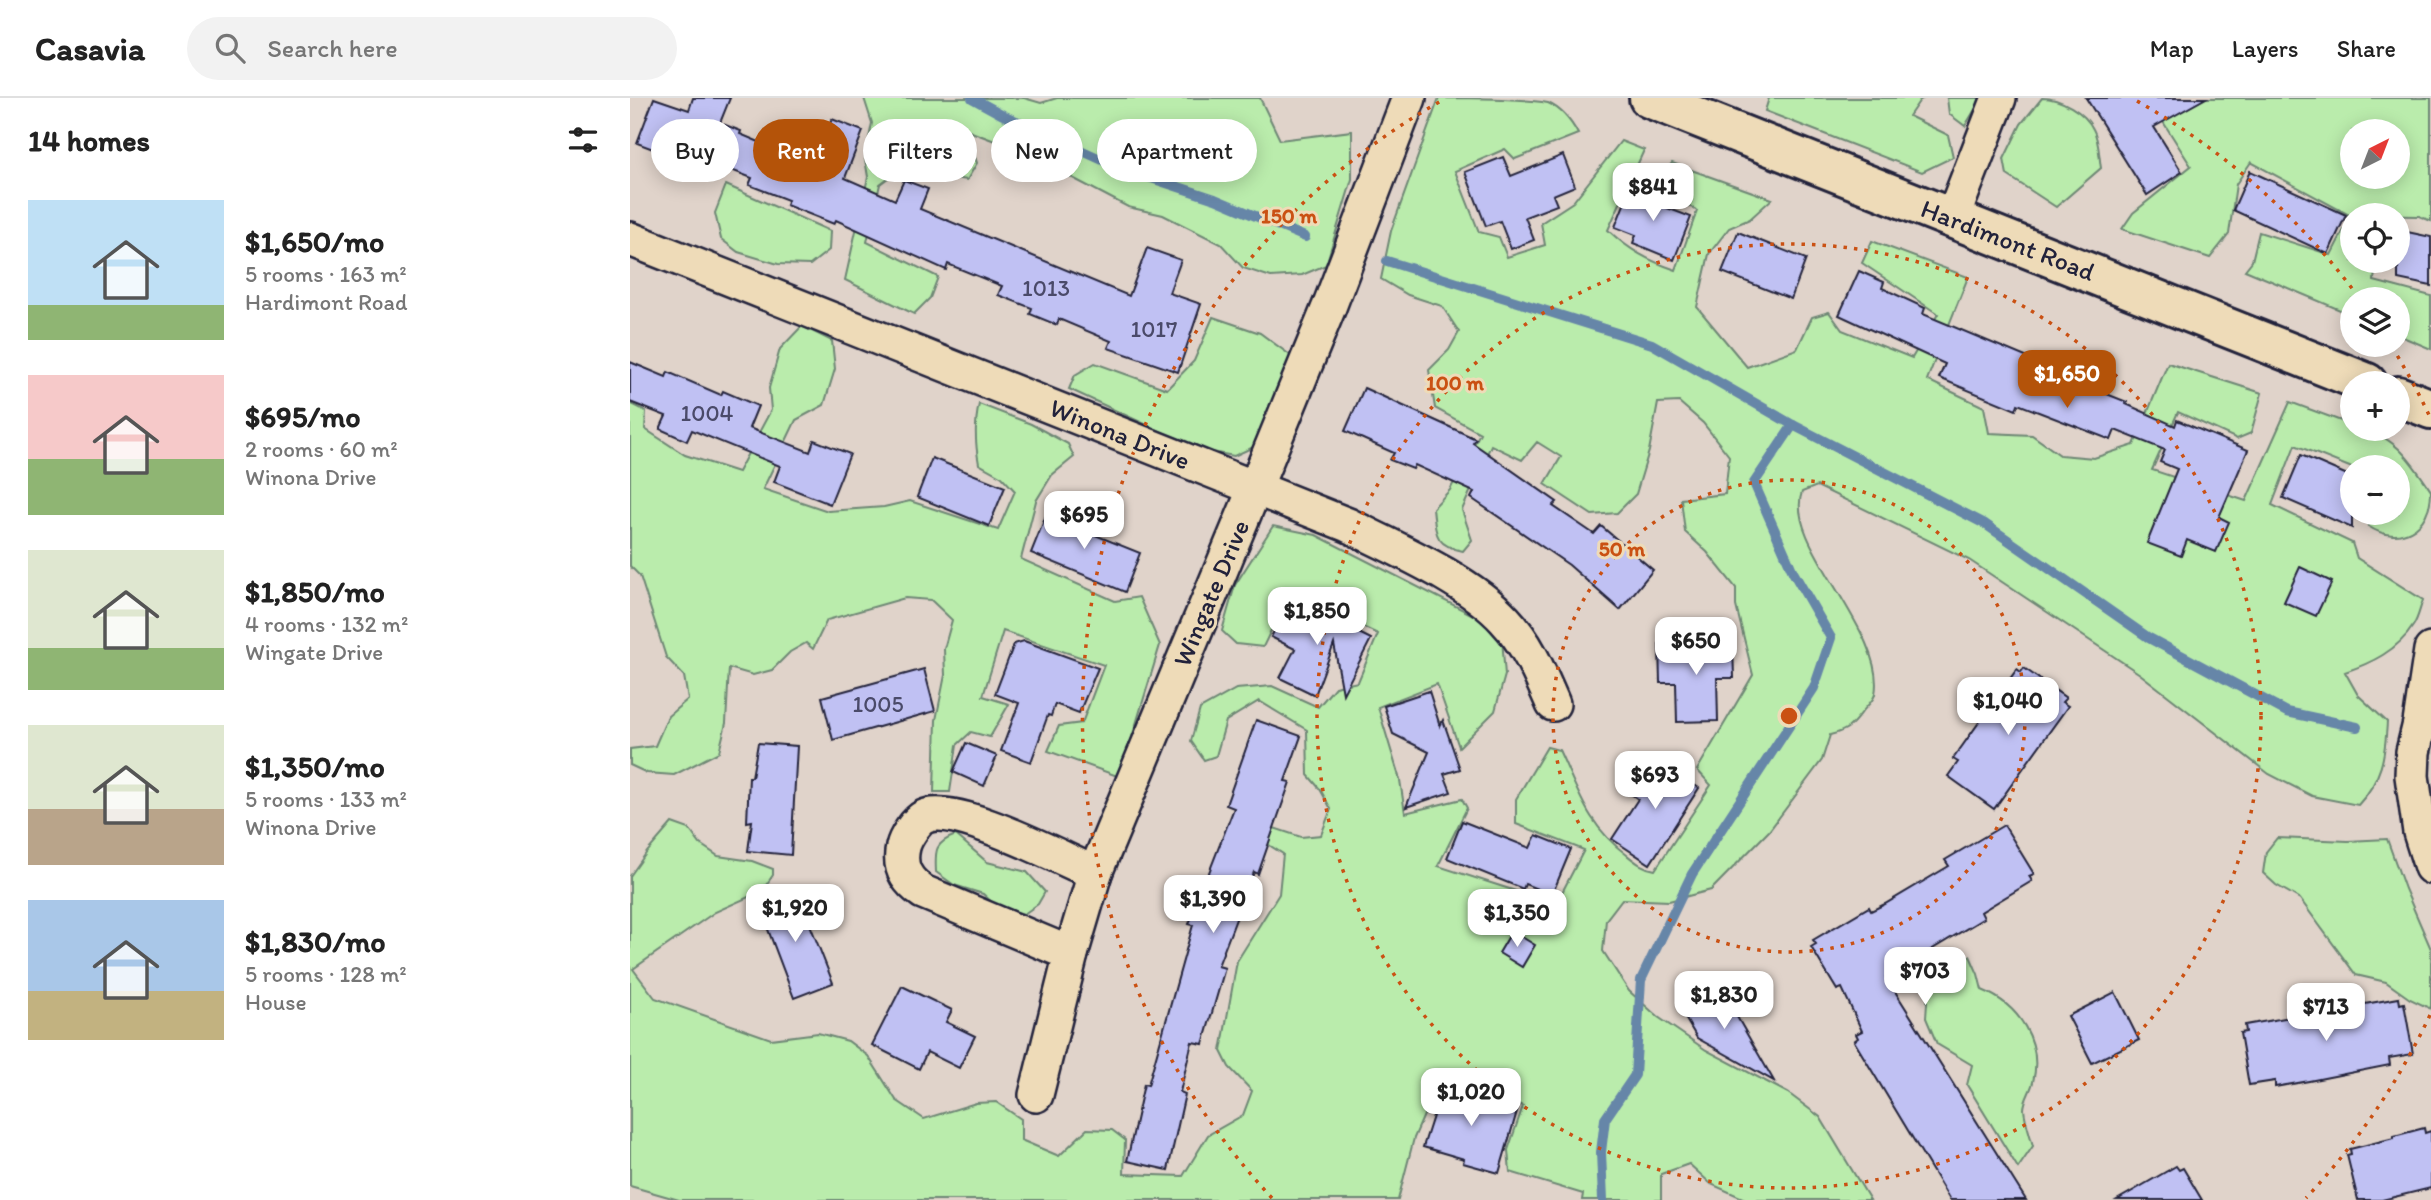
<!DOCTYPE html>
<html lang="en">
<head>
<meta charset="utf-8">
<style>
  body { margin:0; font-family:Itim,sans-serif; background:#f2f2f2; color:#222; height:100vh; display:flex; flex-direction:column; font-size:26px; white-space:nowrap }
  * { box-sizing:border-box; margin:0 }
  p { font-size:23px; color:#767676 }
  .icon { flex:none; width:38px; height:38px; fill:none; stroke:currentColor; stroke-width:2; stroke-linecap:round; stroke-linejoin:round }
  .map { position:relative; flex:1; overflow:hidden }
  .side { display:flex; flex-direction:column; background:#fff; width:630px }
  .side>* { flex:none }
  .banner { position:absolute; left:21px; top:21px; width:665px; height:63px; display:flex; gap:14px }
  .needle { width:46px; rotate:42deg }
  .tools { position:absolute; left:1710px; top:21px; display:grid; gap:14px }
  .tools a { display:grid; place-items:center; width:70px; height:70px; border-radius:50%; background:#fff; box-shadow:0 4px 18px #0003; font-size:35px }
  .price { position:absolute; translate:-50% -60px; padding:0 16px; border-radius:14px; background:#fff; color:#222; font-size:23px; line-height:46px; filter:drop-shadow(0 2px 4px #0008) }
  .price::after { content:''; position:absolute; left:50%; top:42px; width:21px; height:16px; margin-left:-10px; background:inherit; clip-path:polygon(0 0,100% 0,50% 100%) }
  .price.selected { background:#b45309; color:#fff }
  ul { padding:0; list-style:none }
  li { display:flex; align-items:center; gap:21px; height:175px; padding:0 28px }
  li span { display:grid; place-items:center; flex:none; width:196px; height:140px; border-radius:0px; color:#555 }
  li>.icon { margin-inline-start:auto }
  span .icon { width:84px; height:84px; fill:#fffc; stroke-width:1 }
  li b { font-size:30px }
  h2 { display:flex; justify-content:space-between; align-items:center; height:84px; padding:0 28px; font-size:30px }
  .tag { padding:0 24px; border-radius:32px; background:#fff; box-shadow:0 4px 18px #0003; font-size:24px; line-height:63px }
  .tag.selected { background:#b45309; color:#fff }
  header { display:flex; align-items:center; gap:42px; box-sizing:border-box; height:98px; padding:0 35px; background:#fff; border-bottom:2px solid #e0e0e0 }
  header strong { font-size:33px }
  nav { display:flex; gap:38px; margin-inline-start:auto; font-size:24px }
  .search { width:490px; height:63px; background:#f2f2f2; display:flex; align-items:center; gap:18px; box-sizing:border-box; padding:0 24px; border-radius:38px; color:#767676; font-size:26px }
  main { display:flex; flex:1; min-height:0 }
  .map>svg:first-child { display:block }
</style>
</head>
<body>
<header>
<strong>Casavia</strong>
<div class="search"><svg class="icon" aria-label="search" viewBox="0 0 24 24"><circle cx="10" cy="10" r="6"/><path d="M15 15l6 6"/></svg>Search here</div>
<nav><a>Map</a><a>Layers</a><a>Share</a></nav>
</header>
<main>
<section class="side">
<h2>14 homes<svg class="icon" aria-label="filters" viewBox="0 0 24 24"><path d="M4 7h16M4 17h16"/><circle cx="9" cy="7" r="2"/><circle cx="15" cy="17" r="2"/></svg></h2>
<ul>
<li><span style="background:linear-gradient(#bfe0f5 75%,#8fb573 0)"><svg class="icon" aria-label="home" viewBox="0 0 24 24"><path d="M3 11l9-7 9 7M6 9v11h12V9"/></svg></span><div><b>$1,650/mo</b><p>5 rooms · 163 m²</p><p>Hardimont Road</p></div></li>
<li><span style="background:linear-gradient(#f6c9c9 60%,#8fb573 0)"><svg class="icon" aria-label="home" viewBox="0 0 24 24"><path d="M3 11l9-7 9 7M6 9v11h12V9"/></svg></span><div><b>$695/mo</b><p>2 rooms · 60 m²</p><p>Winona Drive</p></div></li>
<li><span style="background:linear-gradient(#dfe7d0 70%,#8fb573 0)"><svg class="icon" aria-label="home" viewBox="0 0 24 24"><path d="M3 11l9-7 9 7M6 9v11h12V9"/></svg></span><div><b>$1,850/mo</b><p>4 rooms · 132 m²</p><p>Wingate Drive</p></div></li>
<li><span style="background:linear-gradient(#dfe7d0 60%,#b9a48a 0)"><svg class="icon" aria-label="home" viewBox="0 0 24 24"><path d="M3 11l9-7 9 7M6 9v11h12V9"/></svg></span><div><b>$1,350/mo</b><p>5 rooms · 133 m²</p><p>Winona Drive</p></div></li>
<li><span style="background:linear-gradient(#a9c7e8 65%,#c2b280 0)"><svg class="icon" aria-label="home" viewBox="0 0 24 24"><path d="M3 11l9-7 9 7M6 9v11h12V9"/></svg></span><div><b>$1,830/mo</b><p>5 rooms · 128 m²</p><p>House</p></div></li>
</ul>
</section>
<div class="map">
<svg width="1801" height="1102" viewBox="0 0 1801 1102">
  <rect width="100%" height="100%" fill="#e0d3ca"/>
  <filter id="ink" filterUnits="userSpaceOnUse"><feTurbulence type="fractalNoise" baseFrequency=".0143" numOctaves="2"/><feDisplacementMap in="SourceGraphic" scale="14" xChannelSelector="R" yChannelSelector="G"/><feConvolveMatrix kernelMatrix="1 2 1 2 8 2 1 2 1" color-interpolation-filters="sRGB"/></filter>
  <g filter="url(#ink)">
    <g fill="#baecac" stroke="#6e8774" stroke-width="2" fill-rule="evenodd">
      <polygon points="234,0 394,0 411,5 427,0 630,0 650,42 722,33 722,81 696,167 672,177 641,179 613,170 591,146 533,117 498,109 391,53 336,32 347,65 337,82 303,77 275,67 250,86 237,144 308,179 300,200 284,216 215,182 238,79 235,61 242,25"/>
      <path d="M809,0C838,0 893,0 918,5C932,11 941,23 948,36L885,61L875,51L825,73L849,134L869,139L877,159L915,147L911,125L943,104L991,43L1014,52L978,132C999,152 1019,163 1046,172L1067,113L1026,86L1042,65L1142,101L1120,121L1099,130L1079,156L1067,209L1117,269L1167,251L1182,219L1199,214L1212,232L1282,260L1308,216L1232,165L1242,143L1338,179L1297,282L1354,309L1359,335L1402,337L1430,357L1464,360L1504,347L1538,265L1632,295L1621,335L1607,341L1548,314L1522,372L1616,403L1660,304L1722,327V331C1761,331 1782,364 1801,393C1801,431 1769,449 1738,428L1745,415H1768V369L1722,370L1665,347L1642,407L1722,445L1727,460L1793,502C1790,510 1788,521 1783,528C1767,553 1741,565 1715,574L1728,597L1757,624C1755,659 1752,681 1728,707L1682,698L1639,676L1510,576L1339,462L1187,388L1172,394C1153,444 1257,534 1245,596C1244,602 1237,608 1233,613C1221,628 1219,632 1200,637L1192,662L1139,733L1081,792L1039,803L992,801L976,822L973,853L999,893L1028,919L1076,952L1158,995L1190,1019L1240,1102H1117L1081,1086L1059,1066L1031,1076V1102H952L953,1096L880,1074L878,1052L893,1008L810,980L784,1040L768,1102H49L0,1088V778L17,754L42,725L59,731L70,746L88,758L122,763L143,771V777L132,793L85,814L3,871L25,900L141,941L188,935L218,943L238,958L266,1002L294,1021L346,1005L366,1004L391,1021V1042L429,1058L457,1031L482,1032L495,1042L494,1076L553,1078L578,1037L613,1017L622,993L599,969L591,953L607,863L649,796L653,756L625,738L638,728L671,739L691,737L701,711L690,691L678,677L677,632L629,603L596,623L586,658L574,662L561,643L570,611L606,591L642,588L688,609L705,589L728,584L748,536L659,495L633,549L606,546L592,533L605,487L643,428L686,437L853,522L872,541L875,577L865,613L829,649L807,586L748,609L770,682L775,715L832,701L837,710L808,768L926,806L954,752L886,726V701L917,649L929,652C949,695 958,728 997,757C1007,765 1013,770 1025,772L1081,687L1067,672L1123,577L1106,508V490L1077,454L1055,434L1051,401L1095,396L1099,358L1073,325L1049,304L1028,305L1019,353L1006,396L987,415L962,417L915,386L931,359L907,344L892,362L861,347L832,412L842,442L833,453C804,447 806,436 803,410L820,392L850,335L805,310L799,272L819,252L829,234L812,208L778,197L751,181L761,133Z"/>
      <polygon points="1139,0 1294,0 1290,2 1279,18 1318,37 1323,59 1292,74 1135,13"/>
      <polygon points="1317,0 1352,0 1335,28 1319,16"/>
      <path d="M1412,0C1430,0 1455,14 1463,31C1469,41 1469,58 1471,70L1426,109L1377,77L1374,61L1391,26Z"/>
      <path d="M1527,0H1801V123L1789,118L1722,117V163H1746L1744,183L1801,198V251L1768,237V201H1722V217L1615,172L1622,163L1629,134L1701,157L1721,118L1621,64L1606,86L1599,136L1580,160L1492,131L1503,115L1561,68L1523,8ZM1722,33H1768V79H1722Z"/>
      <polygon points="96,87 200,133 199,152 180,167 148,166 108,154 91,141 85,115"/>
      <polygon points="583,219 630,235 660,257 657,292 628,347 604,358 571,352 439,291 445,277 465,265 537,291 564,263"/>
      <path d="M172,228L202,243L205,271L194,307L166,322L133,391L198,413L254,409L280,403L368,432L385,393L372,379L349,366C345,345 344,327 349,306L401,326L438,346L444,359L422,377L406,403L391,461L485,503L509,499L530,547L490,679L418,653L429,628L452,625L474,567L373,533L353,598L379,606L360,639L341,634L327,647L320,694H304L306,622L315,577L314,551L322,522L301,502L275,500L197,522L183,551L176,545L160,554L142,572L123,577L99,570L96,625L89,654L44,677L17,675L0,667V651L25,648L38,618L58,601L54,578L36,559L10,478L0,468V305L16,313L15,331L55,357L108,374L141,312L139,290L150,251Z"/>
      <path d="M326,737L357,764L397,774L415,794L408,806L394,816L366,808L353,796L324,787L306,774C305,753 304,745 326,737Z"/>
      <polygon points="1647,740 1718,743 1757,741 1775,791 1801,851 1801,911 1780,901 1756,884 1726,877 1670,801 1646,787 1633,775 1636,754"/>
      <path d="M1340,858L1348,876L1352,892C1389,907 1413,944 1403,984C1401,993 1394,1002 1394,1011C1395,1023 1400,1036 1403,1048L1388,1070L1337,987L1342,967L1307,946L1296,920L1299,874L1316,862Z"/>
    </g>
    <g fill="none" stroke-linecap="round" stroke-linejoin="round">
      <g stroke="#6686a8" stroke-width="10">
        <polyline points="342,0 373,17 488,69 585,101 675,139"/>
        <polyline points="757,163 1022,246 1163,327 1355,426 1519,540 1657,614 1727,629"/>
        <polyline points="973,1102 971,1054 975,1021 1005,977 1011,882 1062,776 1184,590 1201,540 1163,474 1124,385 1163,327"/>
      </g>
    </g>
    <g fill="#c0c1f3" stroke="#22223b" stroke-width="2">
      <polygon points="24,0 59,12 63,0 100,0 90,25 111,33 110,36 160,57 172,27 195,37 202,21 233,33 215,80 265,102 274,82 298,91 290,111 499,198 517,150 551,162 539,195 571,206 548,274 478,250 481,243 429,221 427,227 400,216 402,210 368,197 372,188 318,166 316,172 206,122 204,126 156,107 158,102 119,87 122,80 55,54 52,62 7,45"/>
      <polygon points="1456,0 1576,0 1524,29 1552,74 1517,97"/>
      <polygon points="933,57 945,88 923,97 927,107 895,119 904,142 881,151 870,123 856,128 835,74 873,59 881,78"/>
      <polygon points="1620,73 1716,117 1698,156 1603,112"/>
      <polygon points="1001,89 1039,105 1037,110 1061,119 1044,162 1003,145 1006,137 985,129"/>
      <polygon points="1768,132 1801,139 1801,188 1768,181"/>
      <polygon points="1108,134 1176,161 1161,201 1092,174"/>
      <polygon points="1229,173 1254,184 1252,190 1295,210 1293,216 1429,273 1430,271 1476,289 1474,295 1497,304 1496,306 1545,328 1547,322 1618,352 1589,419 1599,424 1586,454 1557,442 1551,458 1517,445 1547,371 1530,364 1535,352 1485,332 1481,342 1388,306 1386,312 1309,280 1315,266 1209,217"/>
      <polygon points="0,264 36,279 38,274 91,297 93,293 128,308 119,330 180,354 184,342 220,356 200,406 144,384 150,368 62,332 57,343 30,331 36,318 0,304"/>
      <polygon points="734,290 846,341 843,345 927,404 923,408 964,436 971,428 1023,472 990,512 939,467 841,400 844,394 785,367 783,371 760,362 764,355 715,333"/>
      <polygon points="1671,357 1722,379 1722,430 1653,400"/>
      <polygon points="302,360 375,389 359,428 287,399"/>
      <polygon points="419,410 457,427 455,433 510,455 495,494 401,455"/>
      <polygon points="1670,469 1702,484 1686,518 1654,504"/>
      <polygon points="661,501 741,541 713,596 704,546 685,597 650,580 665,551 641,539"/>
      <polygon points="394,543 468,570 449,615 425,606 421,618 418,617 401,664 371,653 389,605 365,596 384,546"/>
      <polygon points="1085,545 1086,549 1103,548 1104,580 1087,580 1088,623 1047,624 1046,585 1030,585 1029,546"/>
      <polygon points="1394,570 1436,600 1432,604 1438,608 1364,711 1318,678 1328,664 1323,661 1387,571 1391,574"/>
      <polygon points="294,571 305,613 203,642 192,599"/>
      <polygon points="799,593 810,628 813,622 830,671 814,676 821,694 776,709 799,654 763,636 754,608"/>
      <polygon points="626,622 671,638 655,683 660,684 628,776 624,774 588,868 595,870 573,946 562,944 550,994 555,996 538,1072 497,1063 514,986 518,987 563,827 559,826 604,710 596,707"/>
      <polygon points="128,645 167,648 161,757 118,753 122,723 117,724 119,679 122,679"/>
      <polygon points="336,645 367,658 354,688 323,674"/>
      <polygon points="1024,661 1069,690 1020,766 982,741 1008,701 1001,696"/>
      <polygon points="832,723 900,750 906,737 941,751 922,797 895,786 893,791 817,760"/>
      <polygon points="1374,727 1404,776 1399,778 1402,783 1351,814 1354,820 1256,879 1396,1102 1320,1102 1224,943 1228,940 1226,936 1232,933 1212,890 1207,892 1181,849 1186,846 1183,842 1239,809 1241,813 1255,806 1319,768 1315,762"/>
      <polygon points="166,791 203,885 164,900 128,805"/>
      <polygon points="882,833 905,847 892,869 869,855"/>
      <polygon points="272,888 322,912 316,924 345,938 329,970 297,954 289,971 242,947"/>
      <polygon points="1091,891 1144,983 1067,940 1051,913"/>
      <polygon points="1485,894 1509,942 1462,965 1438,918"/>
      <polygon points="1769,900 1770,906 1774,905 1783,956 1759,960 1760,967 1679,983 1645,989 1645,983 1619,987 1610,935 1616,934 1615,927"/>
      <polygon points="814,984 888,1010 869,1075 833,1065 834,1061 793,1049"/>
      <polygon points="1794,1030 1795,1035 1801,1033 1801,1090 1752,1102 1728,1102 1717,1057 1721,1056 1720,1051 1764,1040 1764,1038"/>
      <polygon points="1546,1068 1549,1072 1553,1070 1572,1102 1487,1102"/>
    </g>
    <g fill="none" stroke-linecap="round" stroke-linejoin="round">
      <g stroke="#22223b" stroke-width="38">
        <g id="street">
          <polyline points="1322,121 1369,0"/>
          <path d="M0,141L718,427C766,451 839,482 875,522C898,546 910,576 923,606"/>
          <polyline points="1801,552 1790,625 1783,654 1782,678 1790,734 1801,769"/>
          <path d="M441,856L293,794C277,783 268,770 273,749C275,740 286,723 294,719C325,704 432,761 465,775"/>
          <polyline points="406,997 441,856 465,775 625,390 699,209 779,0"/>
        </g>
      </g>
      <g stroke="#22223b" stroke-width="44">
        <g id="secondary">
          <polyline points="1019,0 1737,285"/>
          <polyline points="1768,298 1801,311"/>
        </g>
      </g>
      <use href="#street" stroke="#eedbb8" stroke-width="33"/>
      <use href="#secondary" stroke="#eedbb8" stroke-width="38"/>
    </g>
  </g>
  <g fill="none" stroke="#ca5113" stroke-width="3.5" stroke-dasharray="3.5 7">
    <circle cx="1159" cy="618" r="236"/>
    <circle cx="1159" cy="618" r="472"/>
    <path d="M1800 917A707 707 0 0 1 1676 1100M642 1100A707 707 0 0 1 811 3M1507 3A707 707 0 0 1 1727 197M1762 249A707 707 0 0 1 1800 319"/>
  </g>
  <g text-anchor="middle" stroke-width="6" stroke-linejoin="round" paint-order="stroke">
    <g font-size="23" fill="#4a4a69">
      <text x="416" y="198">1013</text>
      <text x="524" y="239">1017</text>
      <text x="77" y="323">1004</text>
      <text x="248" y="614">1005</text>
    </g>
    <g font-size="26" fill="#22223b" stroke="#eedbb8">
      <text transform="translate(1378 142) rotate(21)" y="9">Hardimont Road</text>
      <text transform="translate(490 336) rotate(22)" y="9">Winona Drive</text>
      <text transform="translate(581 495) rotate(-67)" y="9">Wingate Drive</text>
    </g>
  </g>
  <circle cx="1159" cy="618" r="10" fill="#ca5113" stroke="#eedbb8" stroke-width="3.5"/>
  <g font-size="21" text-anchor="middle" font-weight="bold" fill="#ca5113" stroke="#eedbb8" stroke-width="6" stroke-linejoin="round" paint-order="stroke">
    <text x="659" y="125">150 m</text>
    <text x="825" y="292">100 m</text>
    <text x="992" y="458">50 m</text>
  </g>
</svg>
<div class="tools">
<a><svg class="needle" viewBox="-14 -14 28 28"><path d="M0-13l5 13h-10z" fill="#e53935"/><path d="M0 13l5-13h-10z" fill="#767676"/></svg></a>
<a><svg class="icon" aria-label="locate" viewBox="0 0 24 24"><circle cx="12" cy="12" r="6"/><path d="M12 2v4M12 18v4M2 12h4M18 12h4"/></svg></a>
<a><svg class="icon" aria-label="layers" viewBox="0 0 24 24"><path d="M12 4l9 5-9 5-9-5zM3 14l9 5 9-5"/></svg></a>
<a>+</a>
<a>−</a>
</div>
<b class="price" style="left:1023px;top:125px">$841</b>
<b class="price selected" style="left:1437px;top:312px">$1,650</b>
<b class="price" style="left:454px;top:453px">$695</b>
<b class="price" style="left:687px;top:549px">$1,850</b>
<b class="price" style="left:1066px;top:579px">$650</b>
<b class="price" style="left:1378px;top:639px">$1,040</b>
<b class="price" style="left:1025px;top:713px">$693</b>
<b class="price" style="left:583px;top:837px">$1,390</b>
<b class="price" style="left:165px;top:846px">$1,920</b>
<b class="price" style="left:887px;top:851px">$1,350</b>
<b class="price" style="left:1295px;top:909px">$703</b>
<b class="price" style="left:1094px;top:933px">$1,830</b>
<b class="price" style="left:1696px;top:945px">$713</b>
<b class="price" style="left:841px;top:1030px">$1,020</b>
<div class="banner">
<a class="tag">Buy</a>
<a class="tag selected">Rent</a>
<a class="tag">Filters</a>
<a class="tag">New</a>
<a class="tag">Apartment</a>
</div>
</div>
</main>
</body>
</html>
